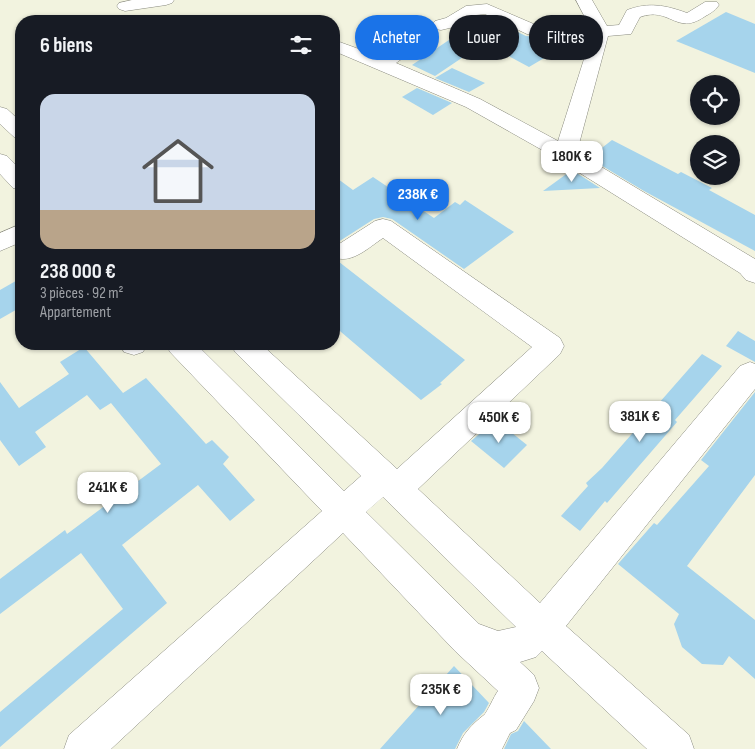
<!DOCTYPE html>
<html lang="fr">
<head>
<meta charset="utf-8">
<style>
  body { margin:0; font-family:"Sofia Sans Condensed",sans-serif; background:#242831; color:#f1f3f6; height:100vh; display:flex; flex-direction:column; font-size:19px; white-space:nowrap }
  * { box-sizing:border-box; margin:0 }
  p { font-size:16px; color:#9ea1a6 }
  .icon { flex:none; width:28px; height:28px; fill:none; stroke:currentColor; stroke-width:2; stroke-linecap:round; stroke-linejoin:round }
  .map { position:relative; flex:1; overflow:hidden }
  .details { position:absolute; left:15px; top:15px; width:325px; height:335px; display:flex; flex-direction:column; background:#171b24; border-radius:20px; box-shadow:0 1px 4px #0004 }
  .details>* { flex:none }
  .banner { position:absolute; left:355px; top:15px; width:325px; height:45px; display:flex; gap:10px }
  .buttons { position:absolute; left:690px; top:75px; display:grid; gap:10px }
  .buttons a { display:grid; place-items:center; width:50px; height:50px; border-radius:50%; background:#171b24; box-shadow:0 1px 4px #0004; font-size:25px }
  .price { position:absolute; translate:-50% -42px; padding:0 11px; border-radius:10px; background:#fff; color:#222; font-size:16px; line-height:32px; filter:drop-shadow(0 1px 2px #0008) }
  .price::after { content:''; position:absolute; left:50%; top:30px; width:15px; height:11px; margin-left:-8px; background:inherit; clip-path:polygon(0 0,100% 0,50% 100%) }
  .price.current { background:#1a73e8; color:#fff }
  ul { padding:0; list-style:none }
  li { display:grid; align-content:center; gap:10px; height:265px; padding:0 25px }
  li+li { border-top:1px solid #363941 }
  li span { display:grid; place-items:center; height:155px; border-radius:15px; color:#555 }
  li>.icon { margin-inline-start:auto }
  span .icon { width:90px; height:90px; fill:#fffc; stroke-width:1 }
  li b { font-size:21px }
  h2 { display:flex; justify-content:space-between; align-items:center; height:60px; padding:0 25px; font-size:21px }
  .chip { padding:0 18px; border-radius:22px; background:#171b24; box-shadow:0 1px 4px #0004; font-size:18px; line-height:45px }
  .chip.current { background:#1a73e8; color:#fff }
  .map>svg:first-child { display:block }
</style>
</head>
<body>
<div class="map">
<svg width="755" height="749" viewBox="0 0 755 749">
  <rect width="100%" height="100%" fill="#fcfdf0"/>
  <path fill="#f2f3df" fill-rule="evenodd" d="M0,0H755V749H0ZM21,21H334V344H21ZM699,84H731V116H699ZM699,144H731V176H699Z"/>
  <g fill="#a6d4ec">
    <polygon points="726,12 755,24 755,73 676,41"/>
    <polygon points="486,17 526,36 538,37 561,48 529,67 484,43 435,76 412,65 480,19"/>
    <polygon points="452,68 485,83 469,92 435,78"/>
    <polygon points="417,88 452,103 433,115 402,97"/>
    <polygon points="612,140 678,174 681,172 712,188 709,190 755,215 755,251 644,191 589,158"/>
    <polygon points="572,170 600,188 543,191"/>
    <polygon points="334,176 353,190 373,177 434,218 455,202 460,205 465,200 514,232 464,269 392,219 383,217 374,219 335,244 334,247"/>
    <polygon points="334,258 465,360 440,383 442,384 421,400 334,326"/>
    <polygon points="21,278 21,307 0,319 0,290"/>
    <polygon points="738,331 755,341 755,362 726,346"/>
    <polygon points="84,347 123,393 146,378 206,444 212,440 229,457 223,464 255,500 230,521 198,485 122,545 167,603 0,747 0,712 123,609 81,553 0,614 0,579 65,530 67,534 161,464 111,403 100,410 87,395 35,432 46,447 19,466 0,440 0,382 19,408 69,374 60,362"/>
    <polygon points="702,354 722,366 675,420 677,422 607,503 605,501 580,531 561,516 588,486 586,483 602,468"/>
    <polygon points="755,392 755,475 687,566 755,620 755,679 729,656 723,665 702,664 682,647 674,624 679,614 618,564 654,523 657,525 709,466 701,460"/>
    <polygon points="496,420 527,445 504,468 471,441"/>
    <polygon points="454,666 489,703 484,712 463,733 455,749 380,749"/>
    <polygon points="524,721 551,749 504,749 511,734 518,731"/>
  </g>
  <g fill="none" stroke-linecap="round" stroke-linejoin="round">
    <g stroke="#898a7f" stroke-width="1">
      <g id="minor">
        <polygon points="132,0 174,0 172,3 166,5 125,11 119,9 117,6 119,3"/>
        <path d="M576,0H592L607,26L619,25L627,10C649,2 665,5 687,13L705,2H717L719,5C715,11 709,14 704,17C676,36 670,6 640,17L631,34L608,36L579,144L573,150L755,259V283L746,280L740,273L551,155L466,107L334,51V40L381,57C392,49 404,36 418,39L421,43L418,47L396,63L480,99L558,141L585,56L543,35L527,34L485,14L476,15L458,26L441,30L435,29L432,25L435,21L446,18L466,6L487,4L536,25L552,26L588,44L592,31Z"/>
        <polygon points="0,107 7,109 21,122 21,139 14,137 0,124"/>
        <polygon points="0,154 7,156 21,170 21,190 13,188 0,174"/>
        <path d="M383,219L391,221L560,338L564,346L560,354L418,489L540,603L740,366L750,362L755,364V389L566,626L689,735L694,749H647L542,651L536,657L520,662L534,675L539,688L534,701L516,730L510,733L502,749H457C463,734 471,725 484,715C487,713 494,696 498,691L455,651L343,533L111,749H64L69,735L322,511L170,352L166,344H196L344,491L361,476L235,352L231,344H261L397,469L532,347L383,238C368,248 353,263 336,258L334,255L336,246L375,221ZM383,497L516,627L498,631L479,624L366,512Z"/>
        <polygon points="21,224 21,242 0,251 0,233"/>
        <polygon points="120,344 147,344 143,352 134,355 124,352"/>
      </g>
    </g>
    <use href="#minor" fill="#fff" fill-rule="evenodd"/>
  </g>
</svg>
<div class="buttons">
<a><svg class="icon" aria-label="locate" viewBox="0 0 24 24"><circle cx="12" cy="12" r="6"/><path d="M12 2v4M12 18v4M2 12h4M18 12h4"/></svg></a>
<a><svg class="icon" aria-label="layers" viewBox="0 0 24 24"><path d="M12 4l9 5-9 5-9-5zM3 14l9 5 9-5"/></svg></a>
</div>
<b class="price" style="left:572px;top:183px">180K €</b>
<b class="price current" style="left:418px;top:221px">238K €</b>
<b class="price" style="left:640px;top:443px">381K €</b>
<b class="price" style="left:499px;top:444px">450K €</b>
<b class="price" style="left:108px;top:514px">241K €</b>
<b class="price" style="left:441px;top:716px">235K €</b>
<div class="banner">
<a class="chip current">Acheter</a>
<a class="chip">Louer</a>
<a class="chip">Filtres</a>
</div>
<section class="details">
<h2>6 biens<svg class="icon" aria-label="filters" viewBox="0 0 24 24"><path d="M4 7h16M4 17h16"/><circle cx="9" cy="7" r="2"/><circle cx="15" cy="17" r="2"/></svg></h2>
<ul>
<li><span style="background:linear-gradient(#c9d6e8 75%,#b9a48a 0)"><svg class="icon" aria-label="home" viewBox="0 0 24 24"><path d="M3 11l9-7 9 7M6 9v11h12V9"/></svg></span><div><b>238 000 €</b><p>3 pièces · 92 m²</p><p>Appartement</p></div></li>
</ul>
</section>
</div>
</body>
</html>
